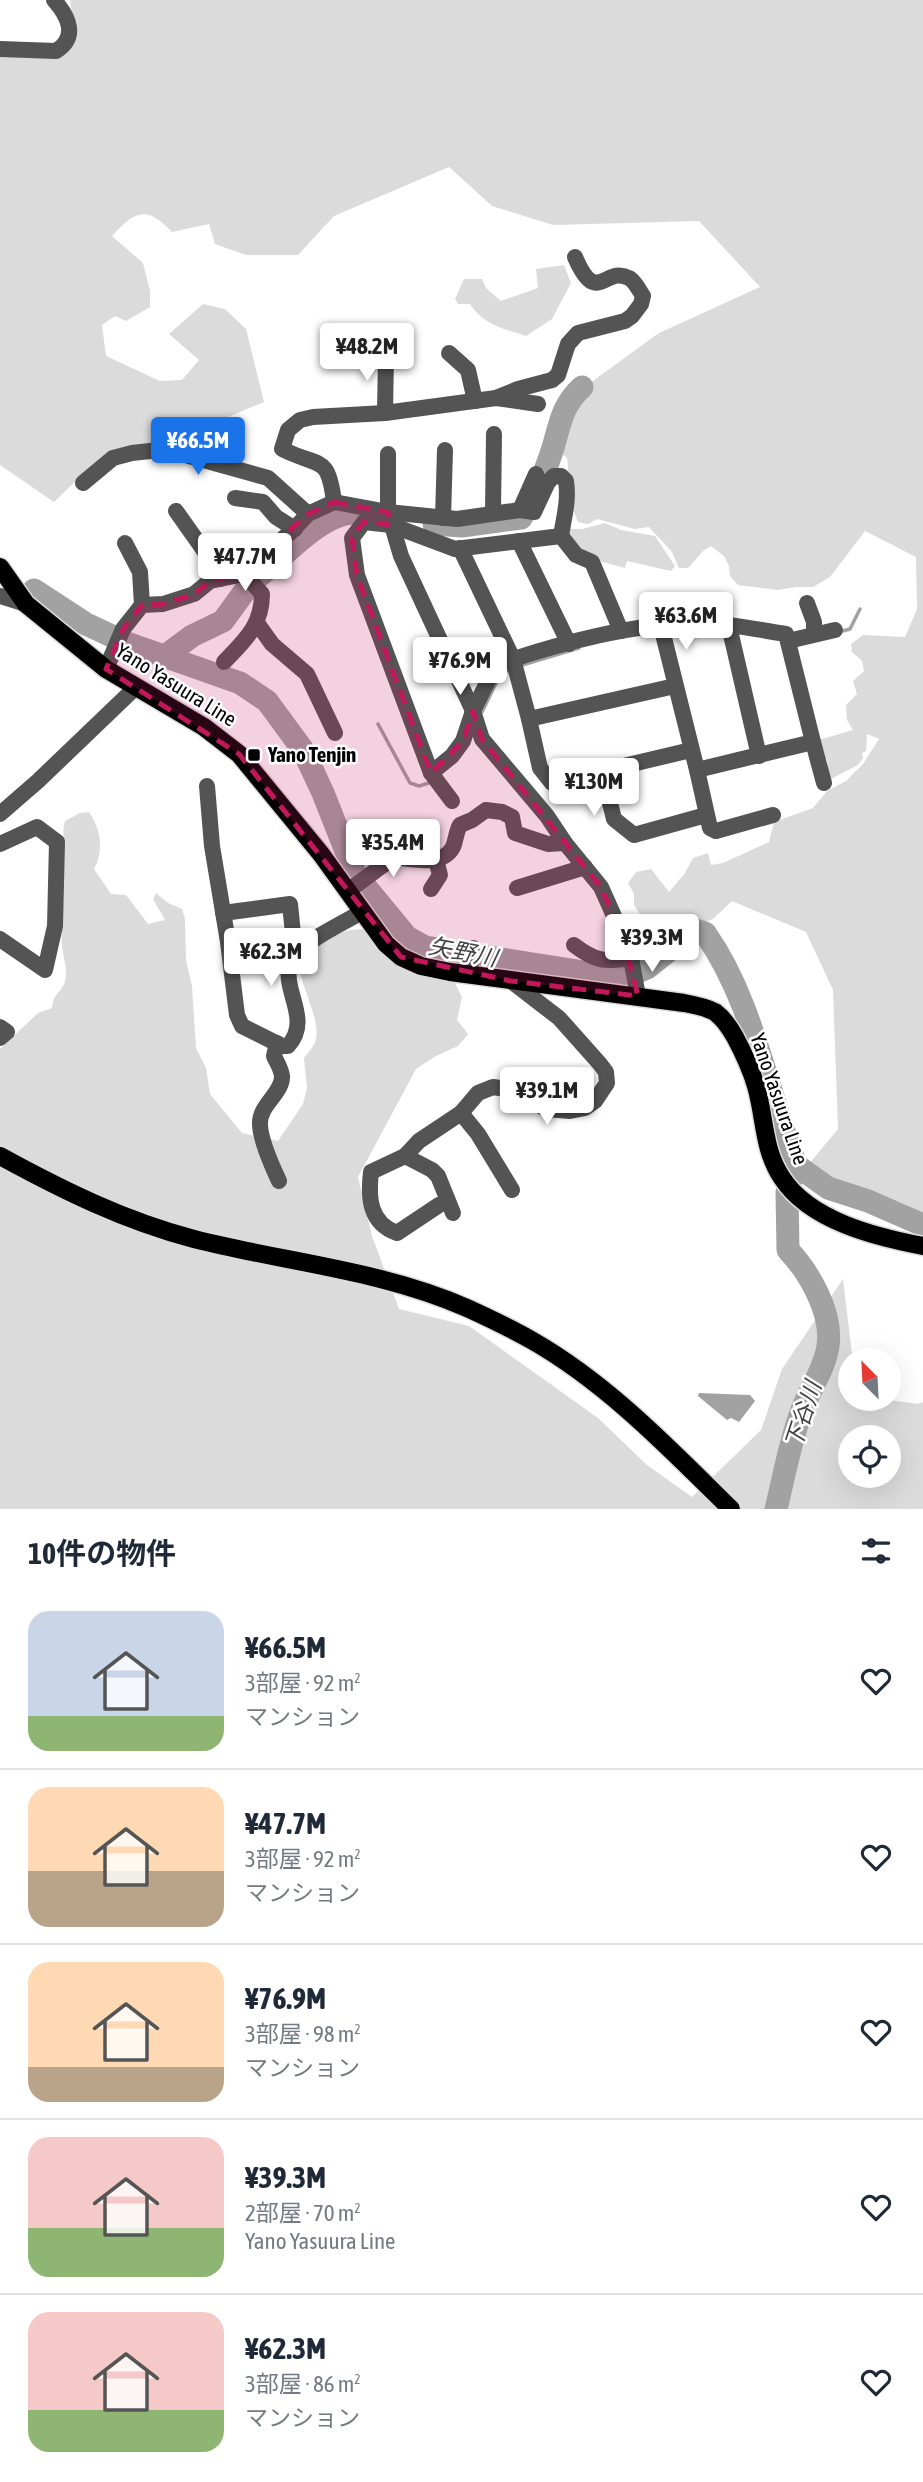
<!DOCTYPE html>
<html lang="ja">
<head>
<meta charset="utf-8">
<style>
  body { margin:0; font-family:"Asap Condensed","Noto Sans JP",sans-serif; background:#f2f2f3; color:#1f2937; height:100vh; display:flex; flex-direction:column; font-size:26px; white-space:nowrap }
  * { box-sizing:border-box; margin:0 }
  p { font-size:23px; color:#747a83 }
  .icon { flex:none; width:38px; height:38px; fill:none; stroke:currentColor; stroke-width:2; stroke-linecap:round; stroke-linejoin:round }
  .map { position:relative; height:1509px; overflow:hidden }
  .sheet { display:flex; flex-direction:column; background:#fff; flex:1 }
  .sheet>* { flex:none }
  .needle { width:46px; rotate:336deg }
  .tools { position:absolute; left:838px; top:1348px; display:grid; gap:14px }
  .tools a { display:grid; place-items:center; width:63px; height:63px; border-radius:50%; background:#fff; box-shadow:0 7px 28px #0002; font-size:35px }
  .price { position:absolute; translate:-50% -60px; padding:0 16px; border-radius:7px; background:#fff; color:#222; font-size:23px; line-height:46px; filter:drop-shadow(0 2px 4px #0008) }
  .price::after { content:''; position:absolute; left:50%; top:42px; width:21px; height:16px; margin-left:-10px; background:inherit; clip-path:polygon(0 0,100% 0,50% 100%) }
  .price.on { background:#1a73e8; color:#fff }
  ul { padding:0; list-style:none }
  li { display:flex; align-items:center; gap:21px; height:175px; padding:0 28px }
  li+li { border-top:2px solid #e0e1e3 }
  li span { display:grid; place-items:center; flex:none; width:196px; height:140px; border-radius:21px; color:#555 }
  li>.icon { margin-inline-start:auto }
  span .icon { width:84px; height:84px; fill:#fffc; stroke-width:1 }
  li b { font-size:30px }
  h2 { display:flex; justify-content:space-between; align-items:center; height:84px; padding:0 28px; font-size:30px }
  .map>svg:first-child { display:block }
</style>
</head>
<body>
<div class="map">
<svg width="923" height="1509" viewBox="0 0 923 1509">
  <rect width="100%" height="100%" fill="#fff"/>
  <g fill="#dbdbdb" fill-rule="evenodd">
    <path d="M70,0H923V1225L825,1190L808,1165L838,1129L833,990L806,932L732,901L713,919L691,927L674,938L659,942L634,905V894L628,883L636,872L651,869L669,892L685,873L693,858L708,853L711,865L723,863L769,842L774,822L813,808L827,791L846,781L863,764L879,739L867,734L866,751L862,753L863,758L858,765L825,782L821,767L828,765L827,759L821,761L815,741L853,730L847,720L846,705L857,694L853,681L864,671L862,661L852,652L851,644L863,635L905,637L917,609L916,557L865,531L830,577L813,587H796L778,590L738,585L730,576L729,566L724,556L711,546L704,550L688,568H679L672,552L649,527L635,529L597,519L588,524L578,522L572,507L567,458L557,450V439L551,432L552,424L559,416L557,407L659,333L760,287L699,221L553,225L492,206L449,167L334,216L298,255H246L215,244L209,224L172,232C146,204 134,212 112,236L143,263L150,291V307L126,321L115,316L102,325L106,356L160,381L182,380L199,360L169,334L203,304L225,309L246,329L264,402L228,417L223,431L211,424L154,443L81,476L54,502L0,465V53L58,57L75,38Z"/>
    <path d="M564,265L571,283L552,319L526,336C504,329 482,324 470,304H458L455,299L464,279H482L486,288L501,301L538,288L536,269Z"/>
    <polygon points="605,523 621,530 655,536 675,566 671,571 627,561 625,568 596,560 571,546 567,529 582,529"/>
    <path d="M89,812C101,829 104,851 94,869L111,894L126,895L148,924L165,920L153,899L156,893L168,903L182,909L185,919L186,960L192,986L196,1048L206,1068L210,1094L242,1133L278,1141L303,1104L307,1088L304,1058C308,1052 315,1046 316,1039C320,1016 300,987 299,963C312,945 344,925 367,930L429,976L455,983L462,997L457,1020L468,1034L458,1046L434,1057L416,1069L358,1177L372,1236L399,1309L469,1326L598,1418L647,1465L692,1497L761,1430L782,1369L843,1279L852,1354L855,1360H850V1398H875L918,1404L923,1402V1509H0V1049L38,1013L52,1008C54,992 59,995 64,984C69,972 63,957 62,946C59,922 68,897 60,875C69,856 60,839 65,821L80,813ZM850,1437H889V1475H850Z"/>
  </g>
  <polygon fill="#a2a2a2" points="699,1393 750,1395 755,1401 739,1422 731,1418 727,1420 698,1396"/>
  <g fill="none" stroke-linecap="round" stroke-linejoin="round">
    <g stroke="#a2a2a2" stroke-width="3.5">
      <polyline points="839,632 850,629 860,609"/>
      <polyline points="519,666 579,648"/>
      <polyline points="482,712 501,673 512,669"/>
      <polyline points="378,724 410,783 419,786 432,782"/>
    </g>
    <g stroke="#a2a2a2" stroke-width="23">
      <path d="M434,524L462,526L521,518C533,499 543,478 550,457C560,429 559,408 582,387"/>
      <path d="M257,578C284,557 321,513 355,513C364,513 374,515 382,516"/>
      <path d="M34,590L86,624L127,643L240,683L267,701L303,750L323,793L355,874L407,937L425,947L622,978L647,968L695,930L705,933C753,1001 766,1089 796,1165"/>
      <polyline points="165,656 192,636 223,621 247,588"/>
      <polyline points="796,1165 828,1188 868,1201 923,1225"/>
      <path d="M776,1509C784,1477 790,1441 802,1410C810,1389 825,1368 828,1346C833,1313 809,1272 788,1250L787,1192L794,1170"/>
    </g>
    <g stroke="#dbdbdb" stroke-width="21">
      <g id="major">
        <path d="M0,567L26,604L106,669L204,727L239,754L321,854L386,944L401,957L421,966L450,972L684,1003C695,1005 706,1007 715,1012C723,1018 730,1028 735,1037C743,1052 751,1069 756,1086C765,1117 763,1150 782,1178C810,1221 876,1237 923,1246"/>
        <path d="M0,1156C62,1190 125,1221 194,1239C284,1262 381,1270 467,1308C489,1318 512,1329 533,1341C608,1384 670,1449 731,1509"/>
      </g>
    </g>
    <g stroke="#545454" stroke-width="16">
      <path d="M0,49L56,51C78,37 69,17 54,0"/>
      <polyline points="449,353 468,370 475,401"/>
      <polyline points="496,398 538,404"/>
      <polyline points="385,413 386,355"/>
      <polyline points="388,454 388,512 401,556 473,711 482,739 547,816 565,843 601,887 622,934 631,958 638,996"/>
      <polyline points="83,483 113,458 132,453 159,450 182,454 268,478 308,514"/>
      <polyline points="235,498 263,502 276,517 295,529"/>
      <path d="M334,502C328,453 319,468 282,449L288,430L300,420L313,417L385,413L496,398L518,389L552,380L558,375L568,344L578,333L625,321L632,316L641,304L643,296C639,290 635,281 629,278C605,265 597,308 575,257"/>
      <polyline points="520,510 536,474"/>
      <polyline points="176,511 217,569 220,579"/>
      <polyline points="493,513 494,434"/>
      <polyline points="443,518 445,450"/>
      <polyline points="519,541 569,644"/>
      <polyline points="125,543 140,572 142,605"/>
      <polyline points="460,548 513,659 529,719 675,686"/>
      <polyline points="0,596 26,604"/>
      <polyline points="807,603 814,622 814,634"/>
      <polyline points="257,623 272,644 307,674 335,733"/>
      <polyline points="729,626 759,756"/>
      <polyline points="788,641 835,630"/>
      <path d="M224,662C244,641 262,626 262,594L243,572"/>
      <path d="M106,669L123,629L142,605L163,604L194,594L210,581L239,575L291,532L308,514L334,502L388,512L457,519L520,510L534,512L548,482L554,476H561L566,481C569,500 564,517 561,536L576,555L592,562L621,631"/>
      <polyline points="529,719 540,768 552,783 691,750"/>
      <polyline points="813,742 824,783"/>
      <polyline points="697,770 710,828 716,831 773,815"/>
      <polyline points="602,771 614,819 634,835 706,815"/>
      <path d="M431,773L452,756L463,741L473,711L496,665C556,644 638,622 701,623C729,623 758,630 786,634L813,742L697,770L661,626"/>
      <path d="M207,786L212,846L228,942L237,1015L242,1026L282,1046H288C316,1015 271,982 297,953C310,938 346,922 363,911"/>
      <polyline points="452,801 431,773 357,575 352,538 364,522 391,525 455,549 561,536"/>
      <polyline points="0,814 38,781 135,688"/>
      <polyline points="0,844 37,827 57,842 55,926 45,970 0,939"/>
      <polyline points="517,888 585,867"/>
      <polyline points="431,889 440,875 436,860"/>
      <path d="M348,891L394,857C412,859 443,867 453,847C456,840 456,832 460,825L472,820L486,810L502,812L512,817L515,833L548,844L565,843"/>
      <polyline points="223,913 290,904 293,934"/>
      <path d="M574,945C596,962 605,962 631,958"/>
      <polyline points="469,975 473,948"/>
      <polyline points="0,1027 7,1032 0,1038"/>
      <path d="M277,1043L274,1056C277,1063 281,1068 282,1076C283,1093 259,1105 260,1124C260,1140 272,1166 279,1181"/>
      <polyline points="461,1113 478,1134 512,1190"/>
      <polyline points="405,1156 432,1170 438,1176 453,1213"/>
      <path d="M439,1205L397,1233C369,1223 368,1197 371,1172L405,1156L419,1141L461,1113L478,1093L493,1087L506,1089L547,1109L570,1111L585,1108L595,1101L607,1083L606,1072L600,1064L559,1018L511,981"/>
    </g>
    <use href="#major" stroke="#000" stroke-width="18"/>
  </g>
  <path fill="#c2185b" fill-opacity="0.2" stroke="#c2185b" stroke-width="5" stroke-dasharray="14 9" stroke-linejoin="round" d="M334,502L388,512L391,525L364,522L352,538L357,575L431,773L463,741L473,711L482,739L601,887L622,934L638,996L511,981L401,957L239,754L106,669L123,629L142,605L163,604L194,594L210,581L239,575L308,514Z"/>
  <rect fill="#000" stroke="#fff" stroke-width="2.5" x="247" y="748" width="14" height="14" rx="3.5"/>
  <g text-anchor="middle" stroke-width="5" stroke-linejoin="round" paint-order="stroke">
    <g font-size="21" fill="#000" stroke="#fff">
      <text transform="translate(176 685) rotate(32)" y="7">Yano Yasuura Line</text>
      <text transform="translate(779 1099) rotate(71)" y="7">Yano Yasuura Line</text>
    </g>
    <g font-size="21" font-weight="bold" fill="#000" stroke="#fff" text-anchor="start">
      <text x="268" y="762">Yano Tenjin</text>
    </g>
    <g font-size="23" font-style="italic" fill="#434343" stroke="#fff">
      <text transform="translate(463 952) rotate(11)" y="8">矢野川</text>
      <text transform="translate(803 1415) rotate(-72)" y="8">下谷川</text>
    </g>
  </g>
</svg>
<div class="tools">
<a><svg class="needle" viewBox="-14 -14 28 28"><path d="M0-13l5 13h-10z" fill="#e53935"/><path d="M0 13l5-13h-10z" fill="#747a83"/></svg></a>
<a><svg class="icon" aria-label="locate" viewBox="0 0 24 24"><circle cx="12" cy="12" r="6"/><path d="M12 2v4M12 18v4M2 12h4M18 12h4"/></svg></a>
</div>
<b class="price" style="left:367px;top:383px">¥48.2M</b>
<b class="price on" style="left:198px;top:477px">¥66.5M</b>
<b class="price" style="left:245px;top:593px">¥47.7M</b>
<b class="price" style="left:686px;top:652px">¥63.6M</b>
<b class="price" style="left:460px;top:697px">¥76.9M</b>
<b class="price" style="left:594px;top:818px">¥130M</b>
<b class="price" style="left:393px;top:879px">¥35.4M</b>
<b class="price" style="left:652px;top:974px">¥39.3M</b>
<b class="price" style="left:271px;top:988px">¥62.3M</b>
<b class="price" style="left:547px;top:1127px">¥39.1M</b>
</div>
<section class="sheet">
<h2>10件の物件<svg class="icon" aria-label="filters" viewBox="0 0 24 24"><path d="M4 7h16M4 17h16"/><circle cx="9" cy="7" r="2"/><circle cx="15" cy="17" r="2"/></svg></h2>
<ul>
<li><span style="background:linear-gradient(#c9d6e8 75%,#8fb573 0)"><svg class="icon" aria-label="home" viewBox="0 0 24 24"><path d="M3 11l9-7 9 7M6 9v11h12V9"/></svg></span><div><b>¥66.5M</b><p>3部屋 · 92 m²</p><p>マンション</p></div><svg class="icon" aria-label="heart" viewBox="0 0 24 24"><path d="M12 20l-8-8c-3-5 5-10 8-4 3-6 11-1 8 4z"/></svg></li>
<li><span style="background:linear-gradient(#ffd9b3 60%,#b9a48a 0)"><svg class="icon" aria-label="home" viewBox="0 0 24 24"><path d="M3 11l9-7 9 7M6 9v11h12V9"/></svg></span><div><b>¥47.7M</b><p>3部屋 · 92 m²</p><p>マンション</p></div><svg class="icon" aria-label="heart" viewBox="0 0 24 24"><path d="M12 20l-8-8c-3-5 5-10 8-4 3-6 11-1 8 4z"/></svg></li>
<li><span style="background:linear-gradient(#ffd9b3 75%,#b9a48a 0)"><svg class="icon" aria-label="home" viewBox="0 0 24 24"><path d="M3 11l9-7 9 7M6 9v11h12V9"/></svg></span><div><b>¥76.9M</b><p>3部屋 · 98 m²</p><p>マンション</p></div><svg class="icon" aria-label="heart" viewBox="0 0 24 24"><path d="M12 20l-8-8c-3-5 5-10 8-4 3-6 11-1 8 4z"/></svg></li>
<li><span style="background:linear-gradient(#f6c9c9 65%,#8fb573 0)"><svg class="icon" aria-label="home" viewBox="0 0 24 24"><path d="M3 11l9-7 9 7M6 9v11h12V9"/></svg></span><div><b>¥39.3M</b><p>2部屋 · 70 m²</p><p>Yano Yasuura Line</p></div><svg class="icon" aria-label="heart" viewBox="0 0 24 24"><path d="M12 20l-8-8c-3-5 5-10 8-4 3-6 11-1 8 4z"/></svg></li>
<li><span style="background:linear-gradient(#f6c9c9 70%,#8fb573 0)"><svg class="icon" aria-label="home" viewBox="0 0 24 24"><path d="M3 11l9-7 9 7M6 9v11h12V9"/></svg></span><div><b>¥62.3M</b><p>3部屋 · 86 m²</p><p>マンション</p></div><svg class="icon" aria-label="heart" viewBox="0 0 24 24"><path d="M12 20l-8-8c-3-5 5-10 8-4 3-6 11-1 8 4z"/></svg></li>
</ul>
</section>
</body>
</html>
